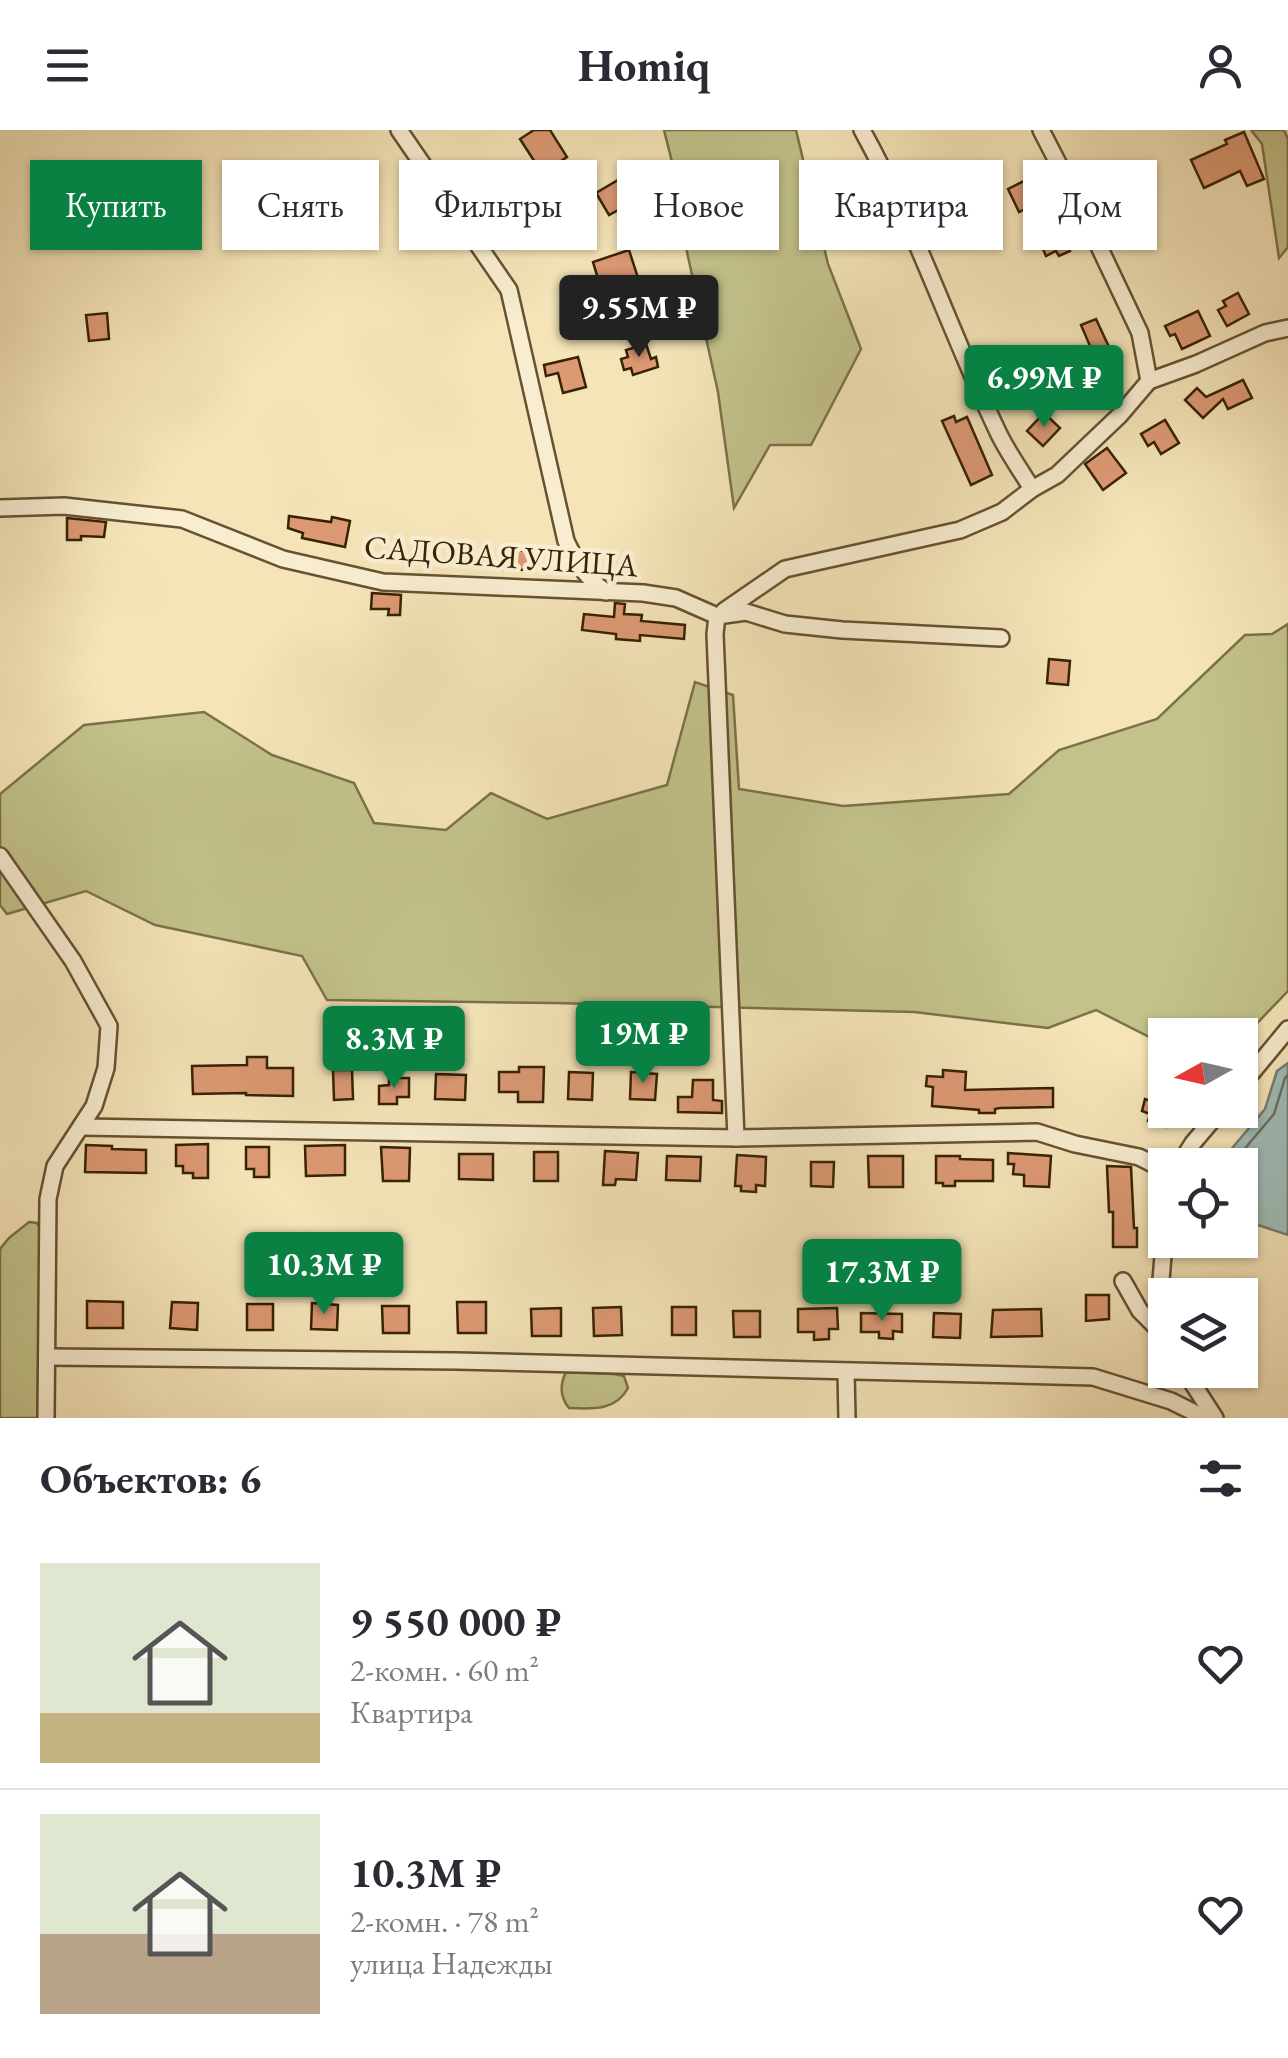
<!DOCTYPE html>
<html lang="ru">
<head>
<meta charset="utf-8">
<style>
  body { margin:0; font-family:"EB Garamond",serif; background:#f2f2f3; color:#2b2b33; height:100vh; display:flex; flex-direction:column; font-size:38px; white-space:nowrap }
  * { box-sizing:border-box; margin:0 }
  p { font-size:32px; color:#7c7c81 }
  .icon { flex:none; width:55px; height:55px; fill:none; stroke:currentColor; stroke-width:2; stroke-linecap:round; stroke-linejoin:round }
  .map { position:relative; height:1288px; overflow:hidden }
  .details { display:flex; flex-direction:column; background:#fff; flex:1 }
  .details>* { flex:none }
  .top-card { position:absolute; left:30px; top:30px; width:1230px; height:90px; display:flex; gap:20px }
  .needle { width:65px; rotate:262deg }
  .tools { position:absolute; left:1148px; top:888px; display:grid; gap:20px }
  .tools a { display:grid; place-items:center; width:110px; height:110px; border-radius:0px; background:#fff; box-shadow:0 2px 8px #0004; font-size:50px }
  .price { position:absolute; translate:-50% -85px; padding:0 22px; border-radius:10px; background:#0b8043; color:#fff; font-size:32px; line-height:65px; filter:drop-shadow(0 2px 5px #0008) }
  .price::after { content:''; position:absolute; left:50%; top:60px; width:30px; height:22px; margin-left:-15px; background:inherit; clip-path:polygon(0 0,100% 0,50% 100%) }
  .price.current { background:#222; color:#fff }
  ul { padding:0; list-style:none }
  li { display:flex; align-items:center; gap:30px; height:250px; padding:0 40px }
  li+li { border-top:2px solid #e1e1e2 }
  li span { display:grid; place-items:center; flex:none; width:280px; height:200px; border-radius:0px; color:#555 }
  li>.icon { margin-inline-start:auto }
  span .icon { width:120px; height:120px; fill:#fffc; stroke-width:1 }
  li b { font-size:42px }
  h2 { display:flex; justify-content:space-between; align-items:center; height:120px; padding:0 40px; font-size:42px }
  .pill { padding:0 35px; border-radius:0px; background:#fff; box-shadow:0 2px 8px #0004; font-size:35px; line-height:90px }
  .pill.current { background:#0b8043; color:#fff }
  header { display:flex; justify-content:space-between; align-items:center; height:130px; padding:0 40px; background:#fff; font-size:45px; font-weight:700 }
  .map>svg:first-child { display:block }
</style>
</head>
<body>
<header><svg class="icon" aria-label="menu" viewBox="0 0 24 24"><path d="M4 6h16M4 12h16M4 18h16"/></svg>Homiq<svg class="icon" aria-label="person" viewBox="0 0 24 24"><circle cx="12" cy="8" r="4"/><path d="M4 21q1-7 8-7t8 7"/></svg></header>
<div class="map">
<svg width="1288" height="1288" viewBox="0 0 1288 1288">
  <rect width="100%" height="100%" fill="#f4e4b8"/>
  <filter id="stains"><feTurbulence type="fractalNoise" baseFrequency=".002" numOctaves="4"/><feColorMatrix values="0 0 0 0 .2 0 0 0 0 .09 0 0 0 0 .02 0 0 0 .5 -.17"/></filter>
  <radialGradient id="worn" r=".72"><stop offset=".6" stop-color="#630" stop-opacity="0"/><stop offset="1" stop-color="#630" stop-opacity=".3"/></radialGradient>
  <g fill="#c2c28a" stroke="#7c7247" stroke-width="2.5">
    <polygon points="664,0 796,0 828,134 861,219 811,315 770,315 734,378 718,262 685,113 672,32"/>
    <polygon points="1251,0 1284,0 1288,9 1288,117 1279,128 1262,14"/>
    <polygon points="1288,494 1288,861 1240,911 1240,905 1165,905 1165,915 1096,880 1048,898 914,882 555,873 327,870 302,826 155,795 86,761 7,784 0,775 0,664 84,595 204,582 272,625 354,653 374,693 446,700 491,663 547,689 667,655 695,552 733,565 739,659 843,676 1009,664 1059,620 1157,589 1245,505 1272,504"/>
    <polygon points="29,1092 37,1093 42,1101 38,1288 0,1288 0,1119 9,1108"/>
    <path d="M566,1242L614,1244L624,1246L628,1258C616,1281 592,1279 569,1278C560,1267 560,1254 566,1242Z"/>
  </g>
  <polygon fill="#9fbcb7" stroke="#757e6f" stroke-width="2.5" points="1288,933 1288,1105 1240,1089 1240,1035 1218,1035 1265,979 1277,941"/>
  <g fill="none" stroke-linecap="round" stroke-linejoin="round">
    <polyline stroke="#6b6f5e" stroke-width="2.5" points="1231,1035 1274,984 1285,948 1288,945"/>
  </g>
  <g fill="#dc9974" stroke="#372204" stroke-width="2.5">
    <polygon points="534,0 550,0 567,27 542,43 520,9"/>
    <polygon points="1244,2 1264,49 1247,56 1240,41 1204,58 1191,30 1227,14 1225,10"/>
    <polygon points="1036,45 1047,68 1019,82 1008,59"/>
    <polygon points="618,50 631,73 609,85 596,63"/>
    <polygon points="577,58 587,74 579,79 590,95 578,103 557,71"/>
    <polygon points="1130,65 1143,93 1124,103 1114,85 1108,88 1103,78"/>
    <polygon points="886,78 897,103 879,110 869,86"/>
    <polygon points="1060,98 1070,121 1059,126 1056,121 1046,126 1038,108"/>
    <polygon points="629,120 640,154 636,155 639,164 628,168 627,165 605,172 593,132"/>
    <polygon points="1238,163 1249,184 1227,196 1218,180 1226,176 1223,171"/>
    <polygon points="1198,181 1210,206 1182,219 1175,204 1170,206 1165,196"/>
    <polygon points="107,183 109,209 89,211 86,185"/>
    <polygon points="1096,189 1109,217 1093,223 1081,195"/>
    <polygon points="646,214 651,229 656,227 658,237 633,245 631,238 624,240 621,229 628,227 626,220"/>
    <polygon points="578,227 586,257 563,263 558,243 546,246 544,235"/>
    <polygon points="1243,250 1252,268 1228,279 1223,269 1203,288 1185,270 1197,258 1206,267"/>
    <polygon points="1044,283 1060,298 1043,316 1027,301"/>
    <polygon points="954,286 956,292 967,287 992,345 971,355 942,291"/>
    <polygon points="1165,290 1179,313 1161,324 1154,312 1148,316 1141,304"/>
    <polygon points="1107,318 1126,343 1103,360 1085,334"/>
    <polygon points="289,386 331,392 332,387 350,391 345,417 302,408 303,403 288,398"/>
    <polygon points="67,388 106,392 104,407 81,406 81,410 67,410"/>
    <polygon points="504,420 530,421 530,440 503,439"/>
    <polygon points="372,463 401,465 400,485 388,485 389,479 371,479"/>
    <polygon points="615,473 625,474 624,484 642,485 641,491 685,495 684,509 640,505 640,511 616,509 616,504 582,500 584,484 614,487"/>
    <polygon points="1049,529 1070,531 1068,555 1047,553"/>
    <polygon points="247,927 267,927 267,938 293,938 293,966 246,965 246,963 193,964 192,936 247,935"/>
    <polygon points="519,937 544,937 543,972 518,972 518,962 499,962 499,942 519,942"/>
    <polygon points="333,940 352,940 353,969 334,970"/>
    <polygon points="943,940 966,942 965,960 1053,958 1053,977 1000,978 995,979 995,983 979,983 979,980 932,976 933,957 926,956 927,946 943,947"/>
    <polygon points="569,942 593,943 592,970 568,969"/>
    <polygon points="631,942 657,944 655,970 630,969"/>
    <polygon points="436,944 466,945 465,970 435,969"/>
    <polygon points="389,948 409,948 409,967 397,967 397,974 379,974 379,956 389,955"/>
    <polygon points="693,950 713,950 713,970 722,971 722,983 678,982 678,967 692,967"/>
    <polygon points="1155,967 1165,970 1165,980 1171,980 1166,997 1148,991 1150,984 1142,981 1145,969 1154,972"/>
    <polygon points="208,1014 208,1048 193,1048 193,1043 183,1043 183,1036 176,1036 176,1015"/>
    <polygon points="86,1015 112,1016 112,1019 146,1020 146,1043 85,1042"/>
    <polygon points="345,1015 345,1045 306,1046 305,1016"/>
    <polygon points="246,1017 269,1017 269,1047 254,1047 254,1039 246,1039"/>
    <polygon points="381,1017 410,1018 409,1051 383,1051"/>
    <polygon points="605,1021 638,1023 636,1050 616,1049 615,1055 603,1055"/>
    <rect x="534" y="1022" width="24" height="29"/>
    <polygon points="1008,1023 1051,1026 1049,1057 1024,1056 1024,1045 1013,1044 1014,1034 1008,1034"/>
    <polygon points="459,1024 493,1024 493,1050 459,1049"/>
    <polygon points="737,1025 766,1027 765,1056 756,1055 756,1062 741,1061 741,1056 735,1056"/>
    <polygon points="667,1026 701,1027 700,1051 666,1050"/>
    <polygon points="868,1026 903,1026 903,1057 869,1057"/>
    <polygon points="936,1026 960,1026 960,1029 993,1030 993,1051 955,1051 955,1056 943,1056 943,1053 936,1053"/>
    <polygon points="811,1032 834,1032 833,1057 811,1056"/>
    <polygon points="1107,1036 1131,1037 1134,1098 1137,1098 1137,1117 1113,1117 1113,1082 1109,1082"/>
    <polygon points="1086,1165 1109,1165 1109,1189 1086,1191"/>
    <polygon points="87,1171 123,1172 123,1198 87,1198"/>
    <polygon points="172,1172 198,1173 197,1200 170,1198"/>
    <polygon points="457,1172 486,1172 486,1203 458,1203"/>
    <polygon points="312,1173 338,1175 337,1200 311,1199"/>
    <rect x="247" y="1174" width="26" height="26"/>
    <polygon points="382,1176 409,1176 409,1203 383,1203"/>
    <polygon points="621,1177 622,1205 594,1206 593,1178"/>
    <rect x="672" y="1177" width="24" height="28"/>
    <polygon points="561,1178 561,1206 532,1206 531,1179"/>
    <polygon points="837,1178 838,1199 829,1199 829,1209 814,1210 814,1202 798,1202 798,1179"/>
    <polygon points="1041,1179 1042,1206 991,1207 993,1180"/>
    <polygon points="733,1181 760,1181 760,1207 734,1207"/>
    <polygon points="861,1183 902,1184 902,1202 893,1201 893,1209 879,1208 879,1202 861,1202"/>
    <polygon points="934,1183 961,1184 960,1208 933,1207"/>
  </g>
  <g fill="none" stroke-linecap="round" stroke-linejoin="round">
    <g stroke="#665231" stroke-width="20">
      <g id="minor">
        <path d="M399,0L509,160L566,411C576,432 586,448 606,462"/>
        <path d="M862,0C915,96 950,201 997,300C1006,320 1020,339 1032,359"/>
        <polyline points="1041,0 1076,68 1140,203 1149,251"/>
        <polyline points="0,378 64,376 182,389 283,429 383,452 643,463 676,468 717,486 746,482 785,494 842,500 1001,508"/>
        <polyline points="724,481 785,439 960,400 1002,382 1032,359 1057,345 1120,285 1149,251 1196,234 1265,203 1288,198"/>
        <polyline points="717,486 715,504 736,1008"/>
        <polyline points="0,726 73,831 109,896 106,938 94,976 55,1036 48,1069 46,1288"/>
        <polyline points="1240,957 1288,899"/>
        <polyline points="82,997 736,1008 1037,1002 1075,1014 1139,1027 1165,1040"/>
        <polyline points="1179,1035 1193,1013 1221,980"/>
        <polyline points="1123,1151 1140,1181 1157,1198 1165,1211"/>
        <polyline points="1157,1198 1165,1102"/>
        <polyline points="47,1227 456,1231 1093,1247 1171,1271 1205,1288"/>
        <polyline points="1184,1240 1215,1288"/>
        <polyline points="846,1242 847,1288"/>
      </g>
    </g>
    <use href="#minor" stroke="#f8edd1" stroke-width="15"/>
  </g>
  <g text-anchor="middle" stroke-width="9" stroke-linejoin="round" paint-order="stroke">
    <g font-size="32" fill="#372204" stroke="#f8edd1">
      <text transform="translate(501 426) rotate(4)" y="11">САДОВАЯ УЛИЦА</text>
    </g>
  </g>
  <rect width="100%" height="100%" filter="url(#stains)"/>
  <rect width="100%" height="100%" fill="url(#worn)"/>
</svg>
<div class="tools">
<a><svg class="needle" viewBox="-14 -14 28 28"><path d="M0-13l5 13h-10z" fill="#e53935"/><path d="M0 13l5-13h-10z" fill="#7c7c81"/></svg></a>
<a><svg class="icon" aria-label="locate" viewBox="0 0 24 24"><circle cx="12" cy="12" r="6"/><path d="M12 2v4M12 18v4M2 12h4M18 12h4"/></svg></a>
<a><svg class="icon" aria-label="layers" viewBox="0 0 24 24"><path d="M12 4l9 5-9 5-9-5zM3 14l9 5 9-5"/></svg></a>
</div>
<b class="price current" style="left:639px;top:230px">9.55M ₽</b>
<b class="price" style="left:1044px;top:300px">6.99M ₽</b>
<b class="price" style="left:643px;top:956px">19M ₽</b>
<b class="price" style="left:394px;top:961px">8.3M ₽</b>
<b class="price" style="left:324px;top:1187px">10.3M ₽</b>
<b class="price" style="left:882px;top:1194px">17.3M ₽</b>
<div class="top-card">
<a class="pill current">Купить</a>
<a class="pill">Снять</a>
<a class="pill">Фильтры</a>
<a class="pill">Новое</a>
<a class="pill">Квартира</a>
<a class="pill">Дом</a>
</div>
</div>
<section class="details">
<h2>Объектов: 6<svg class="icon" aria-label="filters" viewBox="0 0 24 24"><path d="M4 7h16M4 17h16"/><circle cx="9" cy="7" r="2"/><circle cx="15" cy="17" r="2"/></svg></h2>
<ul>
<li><span style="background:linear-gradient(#dfe7d0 75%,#c2b280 0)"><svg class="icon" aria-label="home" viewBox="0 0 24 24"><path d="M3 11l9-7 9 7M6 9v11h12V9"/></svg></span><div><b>9 550 000 ₽</b><p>2-комн. · 60 m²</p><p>Квартира</p></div><svg class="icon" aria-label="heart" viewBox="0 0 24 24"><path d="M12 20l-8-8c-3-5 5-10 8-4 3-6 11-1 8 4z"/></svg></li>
<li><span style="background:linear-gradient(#dfe7d0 60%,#b9a48a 0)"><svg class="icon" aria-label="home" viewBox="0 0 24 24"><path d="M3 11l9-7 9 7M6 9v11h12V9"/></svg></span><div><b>10.3M ₽</b><p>2-комн. · 78 m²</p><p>улица Надежды</p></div><svg class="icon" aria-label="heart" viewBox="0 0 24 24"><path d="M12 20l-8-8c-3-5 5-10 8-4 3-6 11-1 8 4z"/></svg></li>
</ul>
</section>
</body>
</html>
